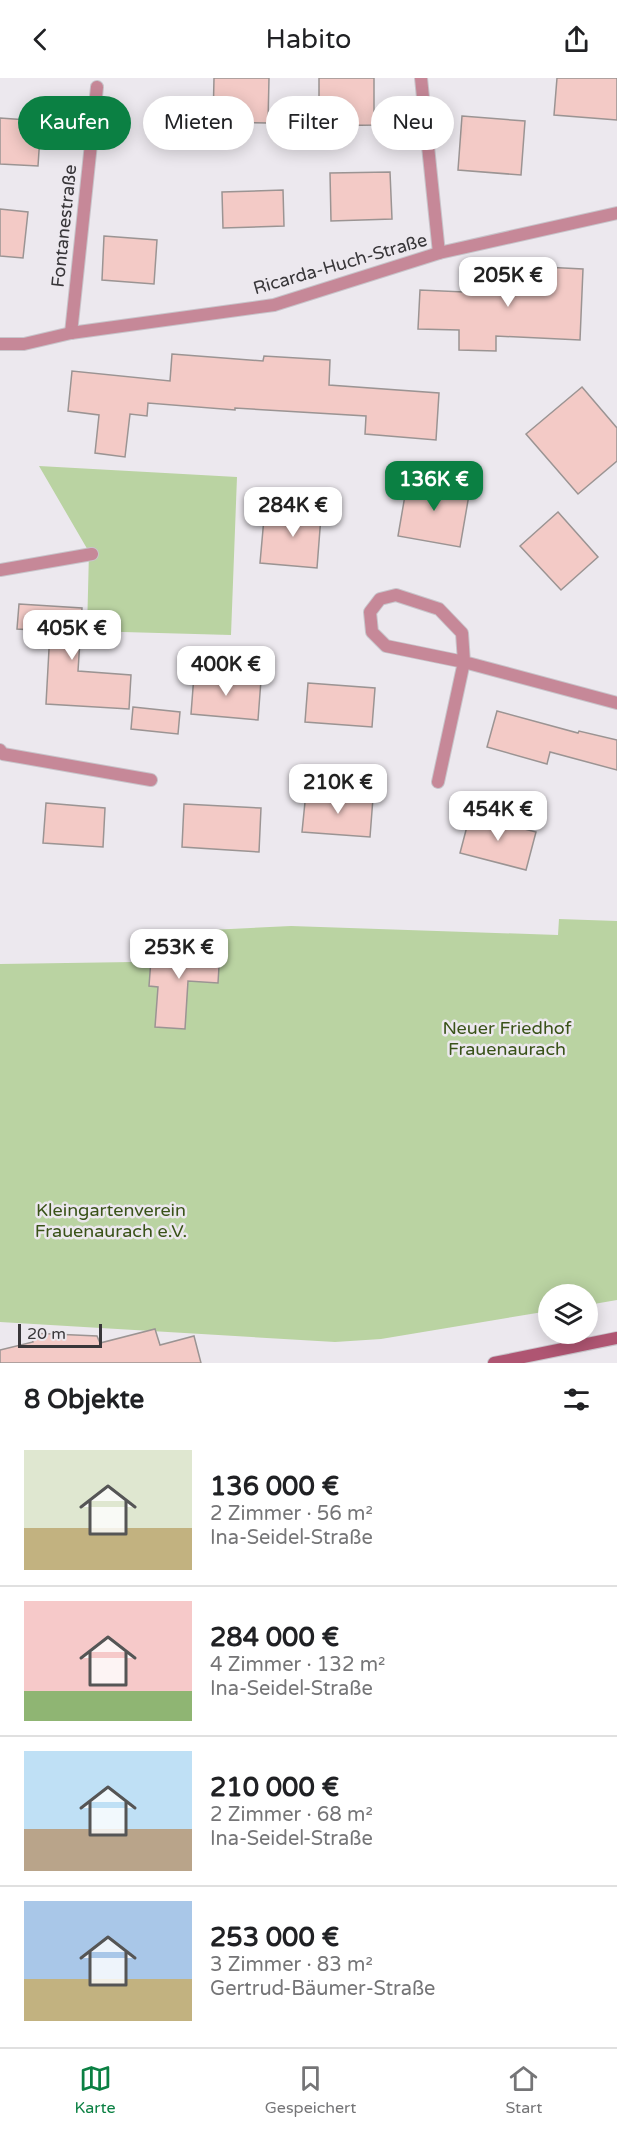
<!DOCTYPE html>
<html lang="de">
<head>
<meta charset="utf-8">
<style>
  body { margin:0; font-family:"Varela Round",sans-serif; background:#f2f2f2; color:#202124; height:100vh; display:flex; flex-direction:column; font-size:22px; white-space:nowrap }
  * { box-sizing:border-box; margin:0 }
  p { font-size:20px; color:#757577 }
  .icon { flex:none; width:33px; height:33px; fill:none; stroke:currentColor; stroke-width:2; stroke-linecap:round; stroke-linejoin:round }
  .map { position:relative; height:1285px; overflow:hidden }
  .details { display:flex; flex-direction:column; background:#fff; flex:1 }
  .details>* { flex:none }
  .guide { position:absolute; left:18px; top:18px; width:582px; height:54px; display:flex; gap:12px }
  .tools { position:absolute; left:538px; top:1206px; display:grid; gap:12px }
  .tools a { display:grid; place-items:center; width:60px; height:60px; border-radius:50%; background:#fff; box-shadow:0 3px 15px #0003; font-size:30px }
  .scale { position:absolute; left:18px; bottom:15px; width:84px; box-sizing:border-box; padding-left:6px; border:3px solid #383639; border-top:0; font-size:16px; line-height:21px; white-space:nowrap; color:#383639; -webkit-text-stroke:4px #ece8ee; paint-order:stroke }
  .price { position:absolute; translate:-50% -51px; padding:0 14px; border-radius:12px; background:#fff; color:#222; font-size:20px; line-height:39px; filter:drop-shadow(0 2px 3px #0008) }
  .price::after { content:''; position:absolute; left:50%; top:36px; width:18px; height:14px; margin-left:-9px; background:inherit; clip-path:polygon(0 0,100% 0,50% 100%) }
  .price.selected { background:#0b8043; color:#fff }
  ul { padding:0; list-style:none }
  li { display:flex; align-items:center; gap:18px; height:150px; padding:0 24px }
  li+li { border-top:2px solid #e0e0e0 }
  li span { display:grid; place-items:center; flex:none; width:168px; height:120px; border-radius:0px; color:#555 }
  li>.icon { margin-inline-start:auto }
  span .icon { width:72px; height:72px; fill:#fffc; stroke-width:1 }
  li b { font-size:26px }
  h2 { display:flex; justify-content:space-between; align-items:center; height:72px; padding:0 24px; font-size:26px }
  .chip { padding:0 21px; border-radius:27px; background:#fff; box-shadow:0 3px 15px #0003; font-size:21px; line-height:54px }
  .chip.selected { background:#0b8043; color:#fff }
  header { display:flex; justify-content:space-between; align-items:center; height:78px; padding:0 24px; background:#fff; font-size:27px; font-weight:600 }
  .menu { display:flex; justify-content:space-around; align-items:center; height:84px; border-top:2px solid #e0e0e0; background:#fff; font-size:16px; color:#757577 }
  .menu a { display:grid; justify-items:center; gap:3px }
  .menu .selected { color:#0b8043 }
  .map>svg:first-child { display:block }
</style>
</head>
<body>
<header><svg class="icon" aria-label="back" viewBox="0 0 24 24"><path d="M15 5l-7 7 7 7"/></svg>Habito<svg class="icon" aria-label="share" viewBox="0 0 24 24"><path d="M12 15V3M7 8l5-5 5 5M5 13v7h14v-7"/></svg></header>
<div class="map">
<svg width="617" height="1285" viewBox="0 0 617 1285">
  <rect width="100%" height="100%" fill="#ece8ee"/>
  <g fill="#bad3a2">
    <polygon points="39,388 237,399 231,557 87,553 89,474"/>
    <polygon points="559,841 617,843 617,1222 588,1227 588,1216 549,1216 549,1233 381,1261 335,1264 0,1244 0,886 133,884 148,855 291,848 558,857"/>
  </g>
  <g fill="#f3cac6" stroke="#9b9493" stroke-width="1.5">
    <polygon points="214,0 269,0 268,45 213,44"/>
    <polygon points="319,0 374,0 374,47 319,48"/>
    <polygon points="557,0 617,0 617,42 554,37"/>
    <polygon points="462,38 525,43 521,97 458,92"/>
    <polygon points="0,40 41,43 38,88 0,86"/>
    <polygon points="390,94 392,141 331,143 330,95"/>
    <polygon points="283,112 284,148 223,150 222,114"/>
    <polygon points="0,131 28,134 23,180 0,178"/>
    <polygon points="104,158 157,162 154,206 102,202"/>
    <polygon points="524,188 583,191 580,262 496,258 496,273 459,272 459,252 418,251 420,212 464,214 465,200 523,202"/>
    <polygon points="172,276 263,283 264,278 330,282 329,307 439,315 436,362 365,356 366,338 235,330 235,332 148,325 147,338 130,336 125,379 95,375 99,337 68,333 72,293 170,303"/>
    <polygon points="582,309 617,350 617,383 578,416 526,356"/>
    <polygon points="408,400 470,411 460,469 398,458"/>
    <polygon points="300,423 322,425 317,490 260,485 264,440 298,443"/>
    <polygon points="558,434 598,479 561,512 520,468"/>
    <polygon points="19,526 82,530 78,593 131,597 129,631 46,626 50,553 17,551"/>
    <polygon points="194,597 261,602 258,642 191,636"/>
    <polygon points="308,605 375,610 372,649 305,644"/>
    <polygon points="133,629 180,634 178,656 131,651"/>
    <polygon points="497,633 578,655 579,653 617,662 617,692 550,674 547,686 487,669"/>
    <polygon points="306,714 373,720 370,759 302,754"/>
    <polygon points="46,725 105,730 103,769 43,765"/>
    <polygon points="184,726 261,730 259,774 182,769"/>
    <polygon points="470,737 536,754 526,792 460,775"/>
    <polygon points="152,868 220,872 218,905 188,903 185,951 155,949 158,909 149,908"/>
    <polygon points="155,1251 160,1267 194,1258 201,1285 0,1285 0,1272 33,1264 31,1255 97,1258 100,1265"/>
  </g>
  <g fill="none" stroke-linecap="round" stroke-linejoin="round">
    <g stroke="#c8c4ca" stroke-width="14">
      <g id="street">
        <polyline points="421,0 439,175"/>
        <polyline points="71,255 97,9"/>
        <polyline points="0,266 24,266 71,255 274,227 439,175 617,135"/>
        <polyline points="0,492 92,476"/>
        <polyline points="0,672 3,676 151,702"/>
        <polyline points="438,704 464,584 386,568 372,554 370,534 380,521 396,517 439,531 462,555 464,584 617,625"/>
      </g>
    </g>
    <g stroke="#c8c4ca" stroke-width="14">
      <polyline id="secondary" points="494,1285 617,1260"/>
    </g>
    <use href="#street" stroke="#c68898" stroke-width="12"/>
    <use href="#secondary" stroke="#af5572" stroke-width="12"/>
  </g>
  <g text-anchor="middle" stroke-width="5" stroke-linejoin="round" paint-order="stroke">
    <g font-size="18" fill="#383639" stroke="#ece8ee">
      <text transform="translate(64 148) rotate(-84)" y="6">Fontanestraße</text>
      <text transform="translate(340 186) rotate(-16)" y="6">Ricarda-Huch-Straße</text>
    </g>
    <g font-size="18" fill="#395218" stroke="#ece8ee">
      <text x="507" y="956">Neuer Friedhof<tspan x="507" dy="21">Frauenaurach</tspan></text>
      <text x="111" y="1138">Kleingartenverein<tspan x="111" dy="21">Frauenaurach e.V.</tspan></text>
    </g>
  </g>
</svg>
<div class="tools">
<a><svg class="icon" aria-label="layers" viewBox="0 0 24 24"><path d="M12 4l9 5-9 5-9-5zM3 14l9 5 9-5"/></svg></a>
</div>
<div class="scale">20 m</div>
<b class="price" style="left:508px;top:230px">205K €</b>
<b class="price selected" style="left:434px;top:434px">136K €</b>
<b class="price" style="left:293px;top:460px">284K €</b>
<b class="price" style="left:72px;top:583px">405K €</b>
<b class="price" style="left:226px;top:619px">400K €</b>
<b class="price" style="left:338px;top:737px">210K €</b>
<b class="price" style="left:498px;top:764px">454K €</b>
<b class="price" style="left:179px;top:902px">253K €</b>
<div class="guide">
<a class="chip selected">Kaufen</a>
<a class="chip">Mieten</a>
<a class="chip">Filter</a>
<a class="chip">Neu</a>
</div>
</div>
<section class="details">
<h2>8 Objekte<svg class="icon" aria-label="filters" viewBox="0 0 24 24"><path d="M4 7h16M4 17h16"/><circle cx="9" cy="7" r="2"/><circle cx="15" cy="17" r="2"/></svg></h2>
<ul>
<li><span style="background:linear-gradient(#dfe7d0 65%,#c2b280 0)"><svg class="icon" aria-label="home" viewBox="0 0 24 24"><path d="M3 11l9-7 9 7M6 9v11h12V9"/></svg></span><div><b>136 000 €</b><p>2 Zimmer · 56 m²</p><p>Ina-Seidel-Straße</p></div></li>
<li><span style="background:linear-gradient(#f6c9c9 75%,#8fb573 0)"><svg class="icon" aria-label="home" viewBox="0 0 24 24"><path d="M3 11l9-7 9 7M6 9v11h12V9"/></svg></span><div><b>284 000 €</b><p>4 Zimmer · 132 m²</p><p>Ina-Seidel-Straße</p></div></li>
<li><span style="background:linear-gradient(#bfe0f5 65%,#b9a48a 0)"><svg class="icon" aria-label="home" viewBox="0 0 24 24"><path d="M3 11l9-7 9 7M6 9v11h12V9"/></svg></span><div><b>210 000 €</b><p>2 Zimmer · 68 m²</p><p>Ina-Seidel-Straße</p></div></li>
<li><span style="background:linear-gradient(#a9c7e8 65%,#c2b280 0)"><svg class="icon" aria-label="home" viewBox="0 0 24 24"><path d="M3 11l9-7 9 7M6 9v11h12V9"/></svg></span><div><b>253 000 €</b><p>3 Zimmer · 83 m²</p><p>Gertrud-Bäumer-Straße</p></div></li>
</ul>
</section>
<nav class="menu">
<a class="selected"><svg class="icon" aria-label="map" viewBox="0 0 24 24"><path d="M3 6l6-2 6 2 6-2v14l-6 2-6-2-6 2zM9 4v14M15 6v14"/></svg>Karte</a>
<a><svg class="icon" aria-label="saved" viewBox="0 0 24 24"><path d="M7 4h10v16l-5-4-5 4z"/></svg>Gespeichert</a>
<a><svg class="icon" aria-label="home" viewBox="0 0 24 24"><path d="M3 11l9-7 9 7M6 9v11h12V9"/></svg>Start</a>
</nav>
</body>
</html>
